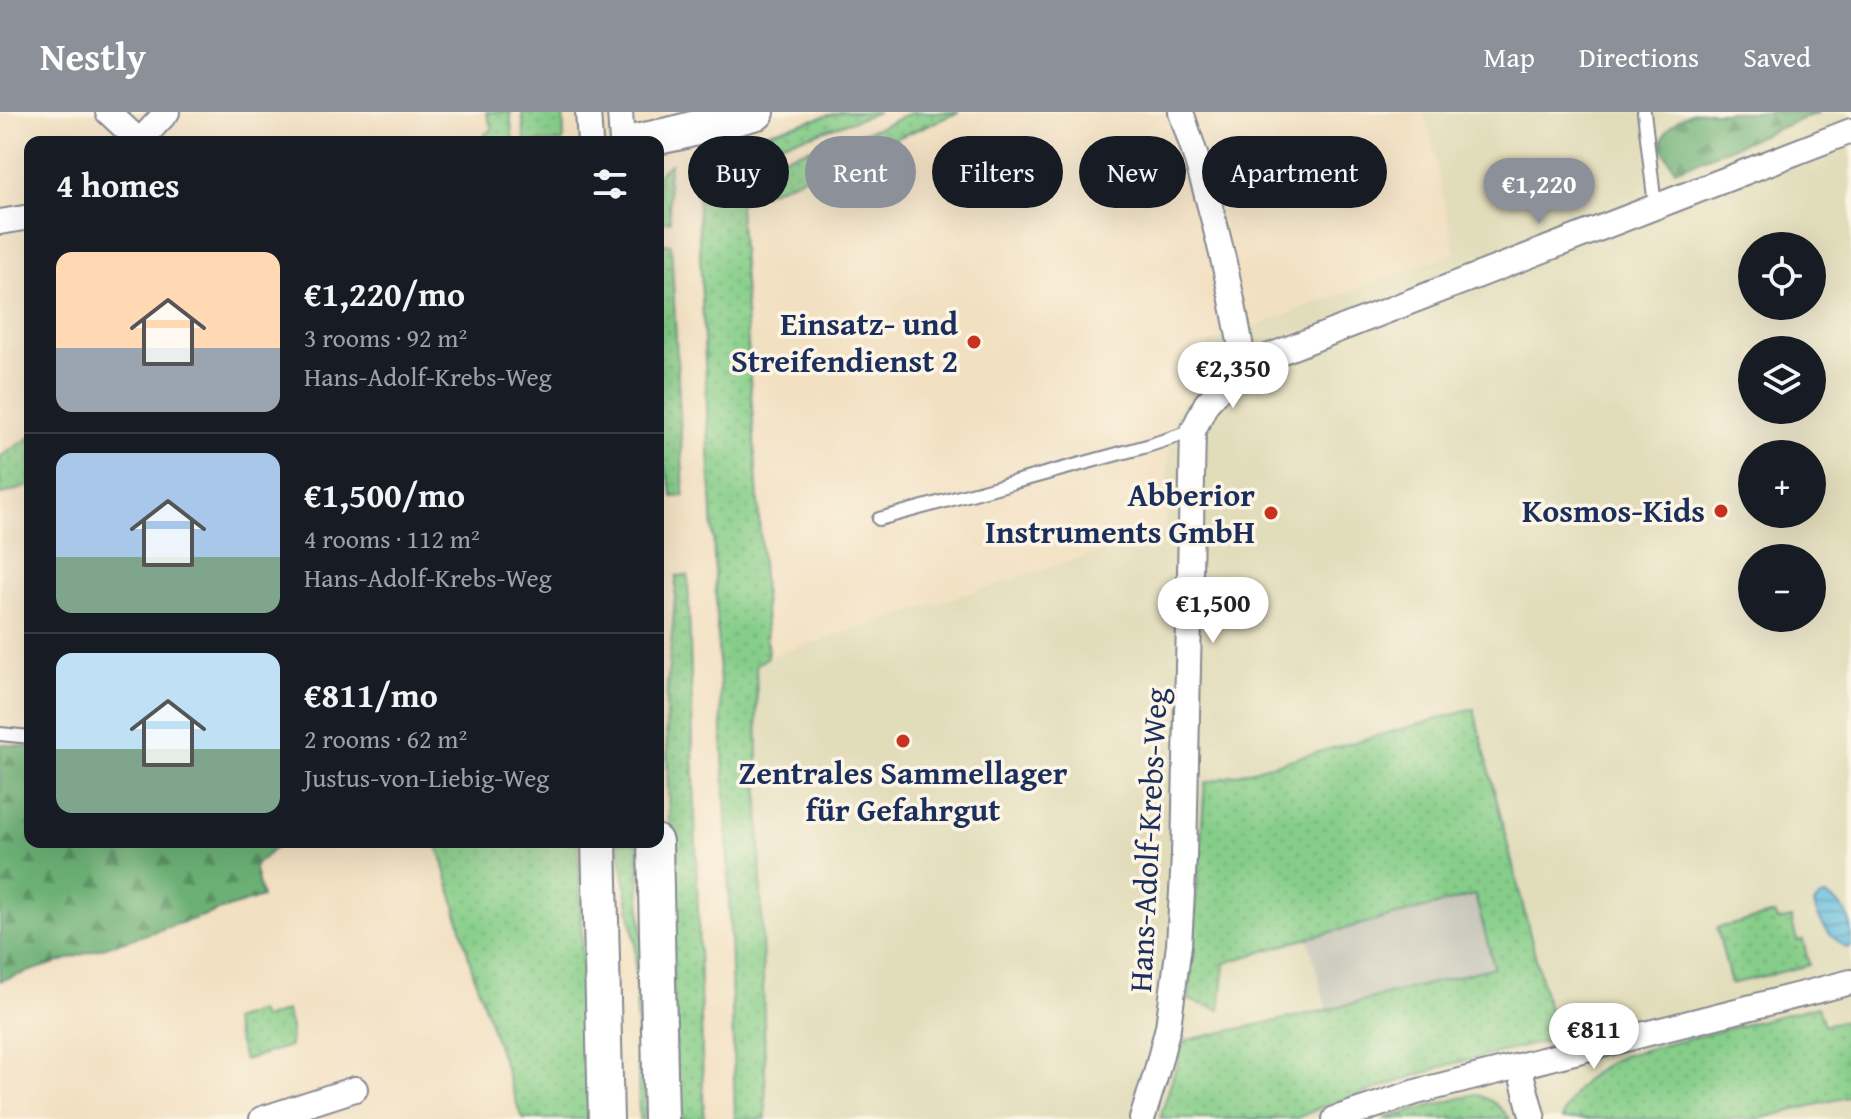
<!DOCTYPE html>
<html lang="en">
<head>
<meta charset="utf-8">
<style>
  body { margin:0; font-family:"Gentium Book Plus",serif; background:#242831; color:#f1f3f6; height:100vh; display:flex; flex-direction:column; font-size:30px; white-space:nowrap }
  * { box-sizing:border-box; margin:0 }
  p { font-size:26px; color:#9ea1a6 }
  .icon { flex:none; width:44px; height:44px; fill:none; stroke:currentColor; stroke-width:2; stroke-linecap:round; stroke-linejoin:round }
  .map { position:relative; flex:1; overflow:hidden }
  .sheet { position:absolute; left:24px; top:24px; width:640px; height:712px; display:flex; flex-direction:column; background:#171b24; border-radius:16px; box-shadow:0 8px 32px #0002 }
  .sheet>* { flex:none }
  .top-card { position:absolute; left:688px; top:24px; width:760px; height:72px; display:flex; gap:16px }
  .controls { position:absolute; left:1738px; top:120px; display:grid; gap:16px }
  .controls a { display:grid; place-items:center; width:88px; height:88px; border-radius:50%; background:#171b24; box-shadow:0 8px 32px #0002; font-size:40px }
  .price { position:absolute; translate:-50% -68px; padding:0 18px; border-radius:28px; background:#fff; color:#222; font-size:26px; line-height:52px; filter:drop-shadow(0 2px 4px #0008) }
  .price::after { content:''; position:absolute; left:50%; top:48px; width:24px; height:18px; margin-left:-12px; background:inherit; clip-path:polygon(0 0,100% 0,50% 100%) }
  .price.active { background:#8c9099; color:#fff }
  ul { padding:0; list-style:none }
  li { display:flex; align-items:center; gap:24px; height:200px; padding:0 32px }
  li+li { border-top:2px solid #363941 }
  li span { display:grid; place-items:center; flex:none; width:224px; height:160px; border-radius:16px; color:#555 }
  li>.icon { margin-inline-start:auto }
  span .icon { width:96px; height:96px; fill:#fffc; stroke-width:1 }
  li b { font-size:34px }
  h2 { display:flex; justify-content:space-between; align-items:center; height:96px; padding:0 32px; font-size:34px }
  .chip { padding:0 28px; border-radius:36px; background:#171b24; box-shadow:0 8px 32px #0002; font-size:28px; line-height:72px }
  .chip.active { background:#8c9099; color:#fff }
  header { display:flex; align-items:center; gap:48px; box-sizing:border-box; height:112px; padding:0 40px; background:#8c9099; color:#fff }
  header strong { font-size:38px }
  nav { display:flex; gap:44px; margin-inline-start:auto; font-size:28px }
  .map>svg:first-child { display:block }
</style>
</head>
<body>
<header>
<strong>Nestly</strong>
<nav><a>Map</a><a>Directions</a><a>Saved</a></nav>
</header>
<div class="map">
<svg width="1851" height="1007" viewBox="0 0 1851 1007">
  <defs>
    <pattern id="grass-dots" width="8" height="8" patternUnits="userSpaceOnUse" patternTransform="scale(2)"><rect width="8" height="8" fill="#85cd88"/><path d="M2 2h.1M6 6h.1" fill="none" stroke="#72b078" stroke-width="1.8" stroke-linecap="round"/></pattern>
    <pattern id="forest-firs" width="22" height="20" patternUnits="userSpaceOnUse" patternTransform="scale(2)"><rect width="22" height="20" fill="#6cb074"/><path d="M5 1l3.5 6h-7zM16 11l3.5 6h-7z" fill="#589062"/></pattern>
    <pattern id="water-rules" width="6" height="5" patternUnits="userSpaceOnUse" patternTransform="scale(2)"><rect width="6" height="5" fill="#61bddf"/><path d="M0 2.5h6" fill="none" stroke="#4f9ab8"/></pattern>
  </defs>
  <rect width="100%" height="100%" fill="#fcf5e5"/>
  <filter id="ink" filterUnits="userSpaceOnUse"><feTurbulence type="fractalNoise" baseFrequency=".0125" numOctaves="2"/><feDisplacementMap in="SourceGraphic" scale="16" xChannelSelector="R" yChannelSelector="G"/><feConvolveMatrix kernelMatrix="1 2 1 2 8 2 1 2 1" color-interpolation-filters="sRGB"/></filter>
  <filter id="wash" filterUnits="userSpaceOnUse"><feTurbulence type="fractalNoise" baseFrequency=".006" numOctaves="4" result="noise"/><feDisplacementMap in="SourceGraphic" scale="32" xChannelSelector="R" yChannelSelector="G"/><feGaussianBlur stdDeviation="1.8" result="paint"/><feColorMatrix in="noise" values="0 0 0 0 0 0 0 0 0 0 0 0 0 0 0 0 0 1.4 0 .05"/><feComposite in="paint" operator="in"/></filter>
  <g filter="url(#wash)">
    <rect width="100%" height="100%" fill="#f2e0c2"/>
    <path fill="#e1dcba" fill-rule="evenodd" d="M1423,0H1851V1007H766L756,553L768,545L1165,419L1171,313L1211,230L1455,141L1431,27ZM1752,134H1812V194H1752ZM1752,238H1812V298H1752ZM1752,342H1812V402H1752ZM1752,446H1812V506H1752Z"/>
    <polygon fill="#c5c5b8" points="1476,783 1494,855 1327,898 1308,826"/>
    <g fill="url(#grass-dots)" stroke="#507e73" stroke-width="2">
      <polygon points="486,0 510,0 513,30 475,30 492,17"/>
      <polygon points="522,0 563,0 564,26 562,30 525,30"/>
      <polygon points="840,0 879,0 814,22 720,48 719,34"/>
      <polygon points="913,0 959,0 739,92 768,545 756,553 766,1007 735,1007 728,748 697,77 705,69 880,15"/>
      <polygon points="670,52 668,67 670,109 658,110 658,62"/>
      <polygon points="671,132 684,384 673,385 670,371 658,336 658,133"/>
      <polygon points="30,325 30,374 0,383 0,345"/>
      <path d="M688,463L704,1007H677L666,599C667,554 675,509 676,464Z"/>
      <polygon points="1474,597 1556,927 1447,953 1317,997 1296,1007 1160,1007 1182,935 1187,928 1327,898 1494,855 1475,783 1308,826 1225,851 1220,898 1189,888 1205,671"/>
      <polygon points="435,730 578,730 589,1007 522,1007 473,860 442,746"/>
      <polygon points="618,730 638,730 642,829 645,1007 639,1007 635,830"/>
      <polygon points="1775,802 1777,809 1791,806 1797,829 1803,828 1809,853 1731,872 1717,816"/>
      <path d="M1818,894L1824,913L1851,907V984L1759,1007H1562C1572,976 1596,955 1625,943Z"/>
      <polygon points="259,899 262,907 286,899 291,915 290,934 244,948 232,908"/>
      <path d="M1476,982C1492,988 1500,994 1510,1007H1383Z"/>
    </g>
    <g fill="url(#forest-firs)" stroke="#447069" stroke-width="2">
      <path d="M1693,0H1819L1675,58L1661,34C1665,15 1676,8 1693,0Z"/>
      <polygon points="0,632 30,635 30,730 282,730 254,754 262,785 0,869"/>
    </g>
    <path fill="url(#water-rules)" stroke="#3e769e" stroke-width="2" d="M1826,784C1851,796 1851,808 1851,835L1846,836C1831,825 1818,810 1814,792L1820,785Z"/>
  </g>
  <g filter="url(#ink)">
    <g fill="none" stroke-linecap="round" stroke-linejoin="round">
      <g stroke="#868890" stroke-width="16">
        <g id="lane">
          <polyline points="1644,0 1655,94"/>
          <polyline points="879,407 1147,334 1193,319"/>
          <polyline points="0,622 30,625"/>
        </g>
      </g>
      <g stroke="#868890" stroke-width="28">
        <g id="street">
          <polyline points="108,0 140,30"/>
          <polyline points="588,0 590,30"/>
          <polyline points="620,0 622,30"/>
          <path d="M1181,0C1210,83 1230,167 1244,254"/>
          <polyline points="139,30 167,0"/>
          <polyline points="0,110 30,105"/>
          <polyline points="1519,954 1533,1007"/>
          <polyline points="262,1007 355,977"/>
          <polyline points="1142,1007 1156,962 1168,915 1179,833 1184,744 1193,319 1206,292 1225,271 1244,254 1851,19"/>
          <polyline points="1335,1007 1416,980 1851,870"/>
        </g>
      </g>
      <g stroke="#868890" stroke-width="38">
        <g id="secondary">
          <polyline points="635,30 677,21 757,0"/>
          <polyline points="599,730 606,1007"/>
          <polyline points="655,730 661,1007"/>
        </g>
      </g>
      <use href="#lane" stroke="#fff" stroke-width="12"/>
      <use href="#street" stroke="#fff" stroke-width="24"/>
      <use href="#secondary" stroke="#fff" stroke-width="34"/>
    </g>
  </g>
  <g fill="#c8321e" stroke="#fcf5e5" stroke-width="3">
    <circle cx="974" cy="230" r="8"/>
    <circle cx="1721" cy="399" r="8"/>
    <circle cx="1271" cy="401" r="8"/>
    <circle cx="903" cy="629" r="8"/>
  </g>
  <g text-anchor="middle" stroke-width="7" stroke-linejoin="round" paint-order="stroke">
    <g font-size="32" font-weight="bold" fill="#1b2f5e" stroke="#fcf5e5" text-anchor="end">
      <text x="958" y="223">Einsatz- und<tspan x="958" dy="37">Streifendienst 2</tspan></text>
      <text x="1255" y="394">Abberior<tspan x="1255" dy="37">Instruments GmbH</tspan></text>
      <text x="1705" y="410">Kosmos-Kids</text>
      <text x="903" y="672" text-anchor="middle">Zentrales Sammellager<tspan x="903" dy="37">für Gefahrgut</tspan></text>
    </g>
    <g font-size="32" fill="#1b2f5e" stroke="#fcf5e5">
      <text transform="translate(1148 728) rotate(-87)" y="11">Hans-Adolf-Krebs-Weg</text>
    </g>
  </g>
</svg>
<div class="controls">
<a><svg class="icon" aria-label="locate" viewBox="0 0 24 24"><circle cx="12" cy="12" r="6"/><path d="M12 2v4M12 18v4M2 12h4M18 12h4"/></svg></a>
<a><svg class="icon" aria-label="layers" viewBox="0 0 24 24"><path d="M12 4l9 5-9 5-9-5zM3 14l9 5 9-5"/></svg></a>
<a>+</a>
<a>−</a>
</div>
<b class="price active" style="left:1539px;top:114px">€1,220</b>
<b class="price" style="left:1233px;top:298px">€2,350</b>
<b class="price" style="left:1213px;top:533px">€1,500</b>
<b class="price" style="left:1594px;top:959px">€811</b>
<div class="top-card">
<a class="chip">Buy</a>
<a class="chip active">Rent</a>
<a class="chip">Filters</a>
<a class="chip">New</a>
<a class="chip">Apartment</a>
</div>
<section class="sheet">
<h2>4 homes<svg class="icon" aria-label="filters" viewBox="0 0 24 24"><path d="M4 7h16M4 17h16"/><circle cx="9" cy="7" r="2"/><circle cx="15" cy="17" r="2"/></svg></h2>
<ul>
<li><span style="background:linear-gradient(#ffd9b3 60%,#9aa5b1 0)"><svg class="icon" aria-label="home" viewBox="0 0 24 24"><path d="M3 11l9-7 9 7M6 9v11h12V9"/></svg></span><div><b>€1,220/mo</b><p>3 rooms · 92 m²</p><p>Hans-Adolf-Krebs-Weg</p></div></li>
<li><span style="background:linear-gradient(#a9c7e8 65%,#7fa58c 0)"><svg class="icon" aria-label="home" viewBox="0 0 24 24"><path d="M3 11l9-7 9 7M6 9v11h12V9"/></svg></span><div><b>€1,500/mo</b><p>4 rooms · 112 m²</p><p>Hans-Adolf-Krebs-Weg</p></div></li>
<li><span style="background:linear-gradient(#bfe0f5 60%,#7fa58c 0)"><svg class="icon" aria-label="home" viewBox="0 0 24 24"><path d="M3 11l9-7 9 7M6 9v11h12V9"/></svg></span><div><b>€811/mo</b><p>2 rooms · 62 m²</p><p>Justus-von-Liebig-Weg</p></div></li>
</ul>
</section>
</div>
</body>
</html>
